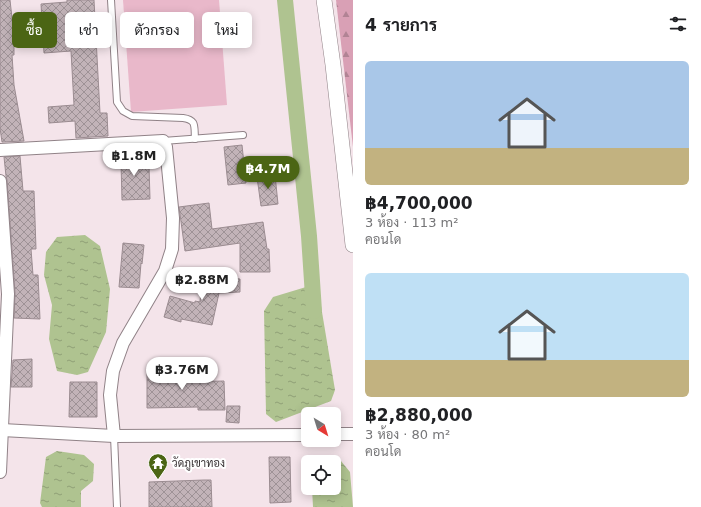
<!DOCTYPE html>
<html lang="th">
<head>
<meta charset="utf-8">
<style>
  body { margin:0; font-family:"DejaVu Sans",Sarabun,sans-serif; background:#f6f6f6; color:#202124; height:100vh; display:flex; flex-direction:column; font-size:15px; white-space:nowrap }
  * { box-sizing:border-box; margin:0 }
  p { font-size:13px; color:#757577 }
  .icon { flex:none; width:22px; height:22px; fill:none; stroke:currentColor; stroke-width:2; stroke-linecap:round; stroke-linejoin:round }
  .map { position:relative; flex:1; overflow:hidden }
  .panel { display:flex; flex-direction:column; background:#fff; width:348px }
  .panel>* { flex:none }
  .guide { position:absolute; left:12px; top:12px; width:281px; height:36px; display:flex; gap:8px }
  .needle { width:26px; rotate:142deg }
  .controls { position:absolute; left:301px; top:407px; display:grid; gap:8px }
  .controls a { display:grid; place-items:center; width:40px; height:40px; border-radius:6px; background:#fff; box-shadow:0 2px 10px #0003; font-size:20px }
  .price { position:absolute; translate:-50% -34px; padding:0 9px; border-radius:14px; background:#fff; color:#222; font-size:13px; line-height:26px; filter:drop-shadow(0 1px 2px #0008) }
  .price::after { content:''; position:absolute; left:50%; top:24px; width:12px; height:9px; margin-left:-6px; background:inherit; clip-path:polygon(0 0,100% 0,50% 100%) }
  .price.active { background:#4b6514; color:#fff }
  ul { padding:0; list-style:none }
  li { display:grid; align-content:center; gap:8px; height:212px; padding:0 12px }
  li span { display:grid; place-items:center; height:124px; border-radius:6px; color:#555 }
  li>.icon { margin-inline-start:auto }
  span .icon { width:72px; height:72px; fill:#fffc; stroke-width:1 }
  li b { font-size:17px }
  h2 { display:flex; justify-content:space-between; align-items:center; height:48px; padding:0 12px; font-size:17px }
  .chip { padding:0 14px; border-radius:6px; background:#fff; box-shadow:0 2px 10px #0003; font-size:14px; line-height:36px }
  .chip.active { background:#4b6514; color:#fff }
  main { display:flex; flex:1; min-height:0 }
  .map>svg:first-child { display:block }
</style>
</head>
<body>
<main>
<div class="map">
<svg width="353" height="507" viewBox="0 0 353 507">
  <defs>
    <pattern id="forest-firs" width="22" height="20" patternUnits="userSpaceOnUse"><rect width="22" height="20" fill="#d9a0b5"/><path d="M5 1l3.5 6h-7zM16 11l3.5 6h-7z" fill="#b18394"/></pattern>
    <pattern id="water-ripples" width="26" height="14" patternUnits="userSpaceOnUse"><rect width="26" height="14" fill="#afc390"/><path d="M2 4q2-2 4 0t4 0M15 11q2-2 4 0t4 0" fill="none" stroke="#8f9f76"/></pattern>
    <pattern id="building-cross-hatch" width="8" height="8" patternUnits="userSpaceOnUse"><rect width="8" height="8" fill="#c2b3b8"/><path d="M0 0l8 8M0 8l8-8" fill="none" stroke="#9e9296"/></pattern>
  </defs>
  <rect width="100%" height="100%" fill="#f4e4ea"/>
  <polygon fill="url(#forest-firs)" points="336,0 353,0 353,147"/>
  <polygon fill="#e9b8ca" points="123,0 219,0 227,105 131,112"/>
  <g fill="url(#water-ripples)">
    <polygon points="85,235 100,246 110,289 106,332 88,372 77,375 57,371 49,339 52,305 44,275 46,252 57,237"/>
    <polygon points="306,287 319,294 335,390 331,401 276,422 266,414 264,311 273,297"/>
    <polygon points="57,451 84,455 94,464 93,481 81,491 81,507 42,507 40,503 46,457"/>
    <polygon points="341,461 350,472 353,507 313,507 312,488 334,488 334,462"/>
  </g>
  <g fill="none" stroke-linecap="round" stroke-linejoin="round">
    <polyline stroke="#afc390" stroke-width="16" points="285,0 309,236 314,311"/>
  </g>
  <g fill="url(#building-cross-hatch)" stroke="#9b8c91">
    <polygon points="0,0 10,0 14,36 14,55 12,55 14,85 24,141 2,142 0,128"/>
    <polygon points="67,0 94,0 100,113 107,113 108,136 76,138 75,121 49,123 48,107 74,105 71,51 44,53 41,4 67,2"/>
    <polygon points="242,145 246,183 228,185 224,147"/>
    <polygon points="137,150 138,166 149,166 150,199 122,200 121,163 120,163 119,151"/>
    <polygon points="20,156 23,191 34,191 36,249 31,249 33,275 38,275 40,319 14,318 15,293 7,180 6,176 4,157"/>
    <polygon points="275,175 278,204 261,206 257,177"/>
    <polygon points="209,203 212,229 263,222 267,249 269,249 270,272 240,272 240,243 185,251 179,207"/>
    <polygon points="123,243 144,245 142,264 141,263 139,288 119,287"/>
    <polygon points="202,276 240,279 240,292 219,293 212,325 181,319 181,322 164,317 170,296 195,303 195,301 200,302"/>
    <polygon points="32,359 32,387 11,387 13,360"/>
    <polygon points="147,368 184,368 184,382 224,381 225,410 198,410 198,407 147,408"/>
    <polygon points="70,382 97,382 97,417 69,417"/>
    <polygon points="227,406 240,406 239,423 226,422"/>
    <polygon points="269,457 290,457 291,502 270,503"/>
    <polygon points="204,480 211,480 212,507 149,507 149,482"/>
  </g>
  <g fill="none" stroke-linecap="round" stroke-linejoin="round">
    <g stroke="#908287" stroke-width="8">
      <g id="service">
        <path d="M111,0L117,102L123,111L132,116L183,118C197,120 194,126 195,139"/>
        <polyline points="163,141 243,135"/>
        <polyline points="114,436 117,507"/>
      </g>
    </g>
    <g stroke="#908287" stroke-width="14">
      <g id="minor">
        <polyline points="0,150 163,141 166,147 173,218 172,249 165,271 123,343 113,371 110,395 114,436"/>
        <polyline points="0,181 8,294 0,472"/>
        <polyline points="2,430 114,436 308,435"/>
        <polyline points="334,434 353,434"/>
      </g>
    </g>
    <g stroke="#908287" stroke-width="16">
      <polyline id="tertiary" points="324,0 333,65 353,245"/>
    </g>
    <use href="#service" stroke="#fff" stroke-width="6"/>
    <use href="#minor" stroke="#fff" stroke-width="12"/>
    <use href="#tertiary" stroke="#fff" stroke-width="15"/>
  </g>
  <defs>
    <g id="temple-pin" transform="scale(1)"><path d="M0 17L-7.5 6A9.5 9.5 0 1 1 7.5 6Z" fill="#4b6514" stroke="#fff"/><path d="M0-6L5-2H3V0L6.5 2.5H4V6H1.5V3h-3V6H-4V2.5H-6.5L-3 0V-2H-5Z" fill="#fff"/></g>
  </defs>
  <g fill-rule="evenodd">
    <use href="#temple-pin" x="158" y="463"/>
  </g>
  <g text-anchor="middle" stroke-width="4" stroke-linejoin="round" paint-order="stroke">
    <g font-size="11" fill="#342e30" stroke="#fff" text-anchor="start">
      <text x="172" y="467">วัดภูเขาทอง</text>
    </g>
  </g>
</svg>
<div class="controls">
<a><svg class="needle" viewBox="-14 -14 28 28"><path d="M0-13l5 13h-10z" fill="#e53935"/><path d="M0 13l5-13h-10z" fill="#757577"/></svg></a>
<a><svg class="icon" aria-label="locate" viewBox="0 0 24 24"><circle cx="12" cy="12" r="6"/><path d="M12 2v4M12 18v4M2 12h4M18 12h4"/></svg></a>
</div>
<b class="price" style="left:134px;top:177px">฿1.8M</b>
<b class="price active" style="left:268px;top:190px">฿4.7M</b>
<b class="price" style="left:202px;top:301px">฿2.88M</b>
<b class="price" style="left:182px;top:391px">฿3.76M</b>
<div class="guide">
<a class="chip active">ซื้อ</a>
<a class="chip">เช่า</a>
<a class="chip">ตัวกรอง</a>
<a class="chip">ใหม่</a>
</div>
</div>
<section class="panel">
<h2>4 รายการ<svg class="icon" aria-label="filters" viewBox="0 0 24 24"><path d="M4 7h16M4 17h16"/><circle cx="9" cy="7" r="2"/><circle cx="15" cy="17" r="2"/></svg></h2>
<ul>
<li><span style="background:linear-gradient(#a9c7e8 70%,#c2b280 0)"><svg class="icon" aria-label="home" viewBox="0 0 24 24"><path d="M3 11l9-7 9 7M6 9v11h12V9"/></svg></span><div><b>฿4,700,000</b><p>3 ห้อง · 113 m²</p><p>คอนโด</p></div></li>
<li><span style="background:linear-gradient(#bfe0f5 70%,#c2b280 0)"><svg class="icon" aria-label="home" viewBox="0 0 24 24"><path d="M3 11l9-7 9 7M6 9v11h12V9"/></svg></span><div><b>฿2,880,000</b><p>3 ห้อง · 80 m²</p><p>คอนโด</p></div></li>
</ul>
</section>
</main>
</body>
</html>
